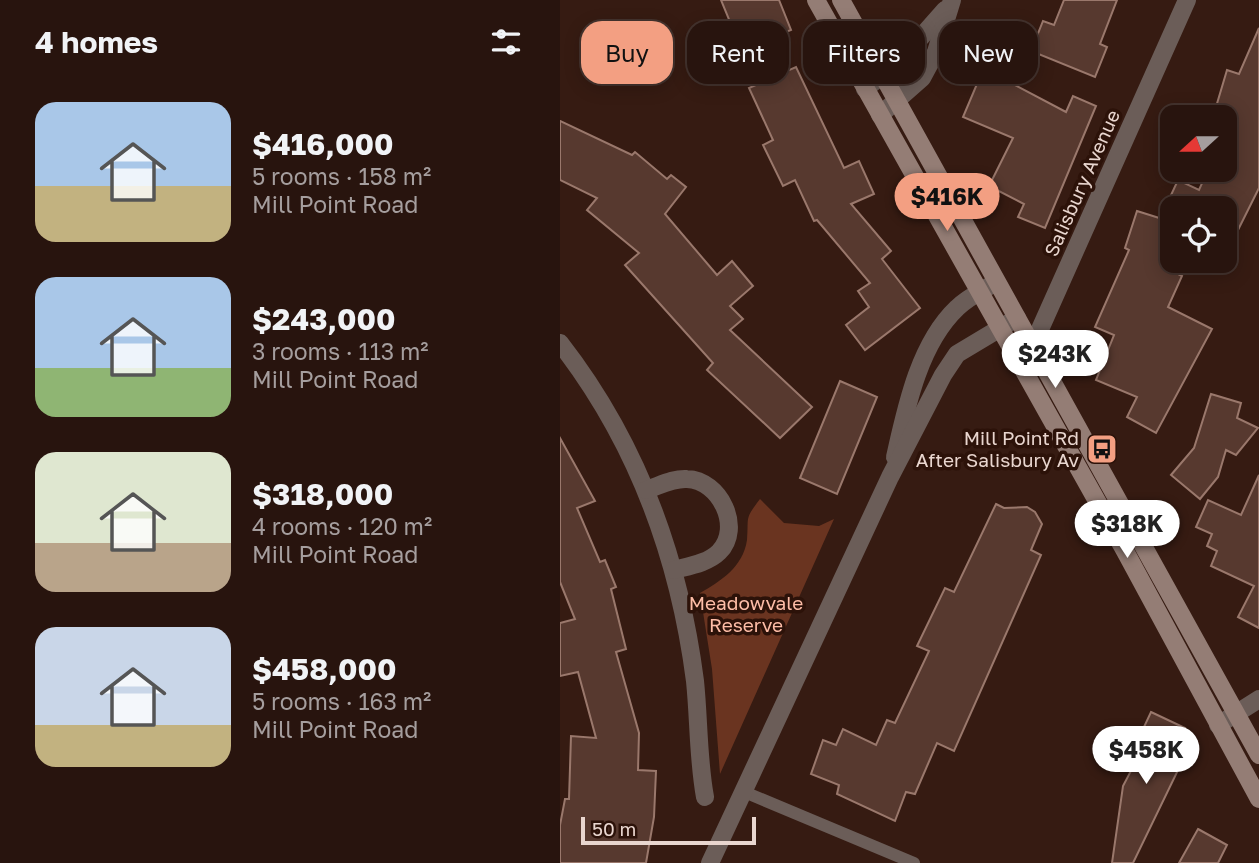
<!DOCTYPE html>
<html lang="en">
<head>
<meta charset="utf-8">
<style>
  body { margin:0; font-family:"Golos Text",sans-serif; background:#301d17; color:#f1f3f6; height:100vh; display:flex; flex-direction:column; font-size:26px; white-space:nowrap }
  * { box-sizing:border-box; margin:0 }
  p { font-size:23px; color:#a59e9e }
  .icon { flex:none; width:38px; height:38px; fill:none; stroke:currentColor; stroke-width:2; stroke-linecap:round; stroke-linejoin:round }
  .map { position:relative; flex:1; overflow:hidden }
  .sheet { display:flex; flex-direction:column; background:#28140e; width:560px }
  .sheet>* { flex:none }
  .banner { position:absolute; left:21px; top:21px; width:572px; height:63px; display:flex; gap:14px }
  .needle { width:46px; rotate:249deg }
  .buttons { position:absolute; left:600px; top:105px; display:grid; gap:14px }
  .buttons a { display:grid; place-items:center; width:77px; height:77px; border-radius:14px; background:#28140e; box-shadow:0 4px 18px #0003,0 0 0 2px #44332e; font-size:35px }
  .scale { position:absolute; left:21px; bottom:18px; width:175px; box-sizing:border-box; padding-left:7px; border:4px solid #e9d6cf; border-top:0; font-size:19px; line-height:24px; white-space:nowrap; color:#e9d6cf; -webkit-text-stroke:5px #2c1209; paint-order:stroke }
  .price { position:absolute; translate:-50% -60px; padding:0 16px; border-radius:24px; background:#fff; color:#222; font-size:23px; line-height:46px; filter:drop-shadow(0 2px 4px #0008) }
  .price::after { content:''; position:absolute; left:50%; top:42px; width:21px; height:16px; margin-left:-10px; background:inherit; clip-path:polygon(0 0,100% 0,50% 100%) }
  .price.on { background:#f39f82; color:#111 }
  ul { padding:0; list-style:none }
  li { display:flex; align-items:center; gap:21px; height:175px; padding:0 35px }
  li span { display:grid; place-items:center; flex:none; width:196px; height:140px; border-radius:21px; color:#555 }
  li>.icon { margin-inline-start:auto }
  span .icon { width:84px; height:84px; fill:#fffc; stroke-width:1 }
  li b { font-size:30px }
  h2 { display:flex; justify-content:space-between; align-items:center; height:84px; padding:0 35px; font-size:30px }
  .tag { padding:0 24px; border-radius:21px; background:#28140e; box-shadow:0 4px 18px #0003,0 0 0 2px #44332e; font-size:24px; line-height:63px }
  .tag.on { background:#f39f82; color:#111 }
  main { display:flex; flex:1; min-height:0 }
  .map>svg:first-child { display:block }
</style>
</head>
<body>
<main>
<section class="sheet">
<h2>4 homes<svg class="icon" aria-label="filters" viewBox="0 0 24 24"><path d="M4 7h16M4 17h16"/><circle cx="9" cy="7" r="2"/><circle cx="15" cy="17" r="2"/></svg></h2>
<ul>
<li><span style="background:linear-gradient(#a9c7e8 60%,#c2b280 0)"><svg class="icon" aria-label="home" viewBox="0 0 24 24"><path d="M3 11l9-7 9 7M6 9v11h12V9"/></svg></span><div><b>$416,000</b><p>5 rooms · 158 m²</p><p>Mill Point Road</p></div></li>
<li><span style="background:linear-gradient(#a9c7e8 65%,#8fb573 0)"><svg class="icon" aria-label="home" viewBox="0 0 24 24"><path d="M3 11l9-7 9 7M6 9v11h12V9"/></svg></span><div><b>$243,000</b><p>3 rooms · 113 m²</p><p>Mill Point Road</p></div></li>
<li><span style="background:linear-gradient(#dfe7d0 65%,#b9a48a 0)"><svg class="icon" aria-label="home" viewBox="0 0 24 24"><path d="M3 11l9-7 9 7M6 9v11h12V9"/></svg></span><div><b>$318,000</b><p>4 rooms · 120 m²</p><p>Mill Point Road</p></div></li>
<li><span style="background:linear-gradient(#c9d6e8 70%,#c2b280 0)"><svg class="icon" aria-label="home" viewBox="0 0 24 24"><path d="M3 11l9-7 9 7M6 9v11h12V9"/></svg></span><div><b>$458,000</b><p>5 rooms · 163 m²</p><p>Mill Point Road</p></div></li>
</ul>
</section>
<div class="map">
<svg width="699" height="863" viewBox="0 0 699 863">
  <rect width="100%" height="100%" fill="#361b12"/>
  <path fill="#6a3420" d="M200,499L224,523L259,526L274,519L160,774L152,669L140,593C161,581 183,567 187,540C189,516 184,520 200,499Z"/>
  <g fill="#57392f" stroke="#9a786c" stroke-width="2">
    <polygon points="161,0 219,0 231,30 204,41 218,75 236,67 284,168 299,161 314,194 291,204 331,251 322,259 360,308 305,350 286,325 309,307 298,291 310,283 257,220 254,221 235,180 223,186 203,145 213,140 189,88 196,85"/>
    <polygon points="504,0 557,0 540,44 547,47 535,77 471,51 483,21 494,25"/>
    <polygon points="699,28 699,188 665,256 665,208 605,208 618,180 639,190 648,170 665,170 665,117 653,117 667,70 679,74"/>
    <polygon points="425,65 453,77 451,83 506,112 513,96 536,106 485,228 458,217 464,204 429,186 453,138 403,117"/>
    <polygon points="0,121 72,155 75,152 107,179 111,175 126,187 105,214 157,275 172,261 193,286 170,306 183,319 170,330 252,407 220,438 147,370 153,363 65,265 79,253 27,210 37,198 0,180"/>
    <polygon points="577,211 612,222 610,270 622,276 608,307 652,329 596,433 567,417 577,397 536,380 554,335 535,327 569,250 565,248"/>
    <polygon points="280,381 317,397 277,494 240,478"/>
    <polygon points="651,394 681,403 677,418 698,428 676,455 666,450 658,477 640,499 611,475 634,448"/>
    <polygon points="0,438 35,501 17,508 40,562 45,560 56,587 51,589 66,649 56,652 79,733 78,770 96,771 94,817 86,863 0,863 0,825 5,799 9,799 11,736 36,738 18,672 0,676 0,623 15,619 0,582"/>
    <polygon points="699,475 699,628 678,617 694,586 651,566 657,551 647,546 652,534 636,527 648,500 681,515"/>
    <polygon points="436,504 444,508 467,507 475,512 482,524 471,550 481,555 394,751 377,743 355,794 346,792 335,821 277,794 279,785 251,774 263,740 276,745 283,729 316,745 327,720 335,723 369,651 357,646 385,588 394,592"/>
    <polygon points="591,712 625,728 609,761 620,766 573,863 552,863 563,786 573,767 576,744"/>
    <polygon points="638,829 667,845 658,863 619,863"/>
  </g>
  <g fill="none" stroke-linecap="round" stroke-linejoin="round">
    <polyline stroke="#6b5d58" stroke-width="12" points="182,791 354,863"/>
    <g stroke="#6b5d58" stroke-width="18">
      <polyline points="305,89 339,62 385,10"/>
      <polyline points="320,115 362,78 376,52 392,0"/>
      <path d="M0,343C77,442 119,557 135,681C139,720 138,759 145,797"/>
      <polyline points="473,345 627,0"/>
      <path d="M335,457C346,408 359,344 397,308C407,298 421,291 433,284"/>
      <path d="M86,490C99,486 113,478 127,479C160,480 183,528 159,552C148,563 129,566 114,570"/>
      <polyline points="658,725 699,699"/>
      <polyline points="150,863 330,477 383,375 397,354 457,318"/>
    </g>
    <g stroke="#947d75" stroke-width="18">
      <polyline points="256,0 565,551 699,799"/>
      <polyline points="281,0 699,755"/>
    </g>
  </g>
  <defs>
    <g id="bus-square" transform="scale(1.575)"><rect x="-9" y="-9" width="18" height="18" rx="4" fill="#f39f82" stroke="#2c1209"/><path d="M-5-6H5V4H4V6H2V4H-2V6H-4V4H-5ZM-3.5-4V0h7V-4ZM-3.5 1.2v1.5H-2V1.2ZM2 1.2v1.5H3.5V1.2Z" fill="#111"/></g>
  </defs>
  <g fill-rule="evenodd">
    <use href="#bus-square" x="542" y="449"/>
  </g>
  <g text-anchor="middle" stroke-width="7" stroke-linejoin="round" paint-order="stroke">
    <g font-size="19" fill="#e9d6cf" stroke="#2c1209">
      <text transform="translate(522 183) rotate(-66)" y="7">Salisbury Avenue</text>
    </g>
    <g font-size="19" fill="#e9d6cf" stroke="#2c1209" text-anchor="end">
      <text x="519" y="445">Mill Point Rd<tspan x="519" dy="22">After Salisbury Av</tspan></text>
    </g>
    <g font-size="19" fill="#febda7" stroke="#2c1209">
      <text x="186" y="610">Meadowvale<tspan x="186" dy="22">Reserve</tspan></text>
    </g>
  </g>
</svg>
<div class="buttons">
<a><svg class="needle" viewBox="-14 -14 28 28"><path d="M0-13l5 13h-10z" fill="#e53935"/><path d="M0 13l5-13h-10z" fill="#a59e9e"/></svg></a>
<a><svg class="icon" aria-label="locate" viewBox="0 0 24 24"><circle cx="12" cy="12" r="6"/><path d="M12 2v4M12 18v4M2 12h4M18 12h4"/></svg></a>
</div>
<div class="scale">50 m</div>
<b class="price on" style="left:387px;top:233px">$416K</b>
<b class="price" style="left:495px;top:390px">$243K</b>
<b class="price" style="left:567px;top:560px">$318K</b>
<b class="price" style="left:586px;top:786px">$458K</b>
<div class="banner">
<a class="tag on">Buy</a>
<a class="tag">Rent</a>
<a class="tag">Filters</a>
<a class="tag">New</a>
</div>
</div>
</main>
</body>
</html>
